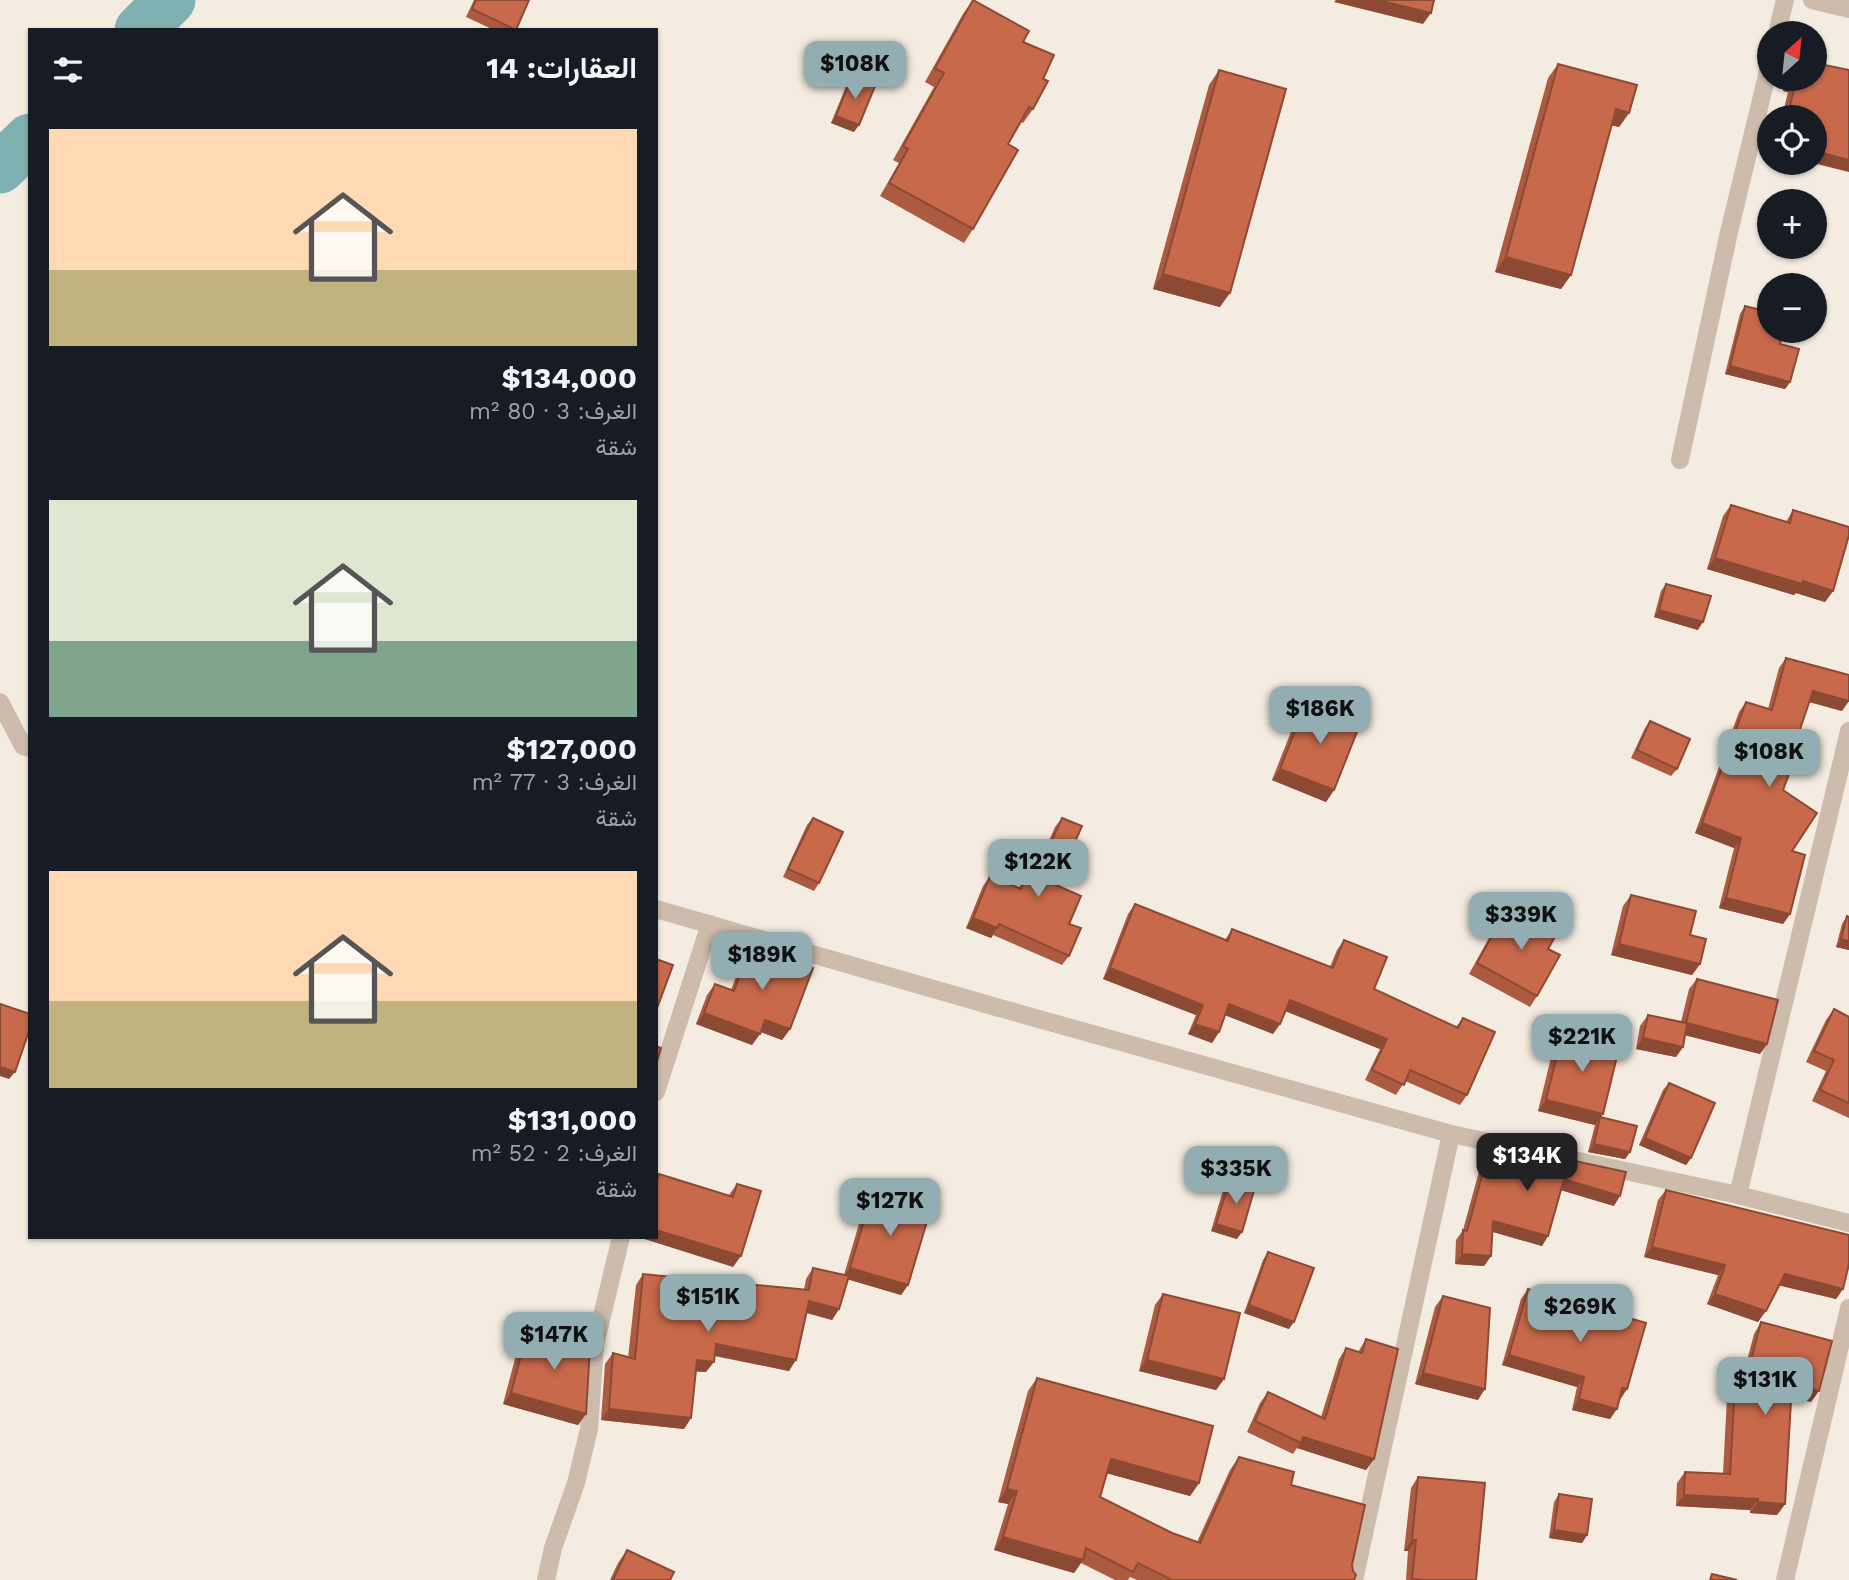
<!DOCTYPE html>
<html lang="ar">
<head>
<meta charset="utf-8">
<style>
  body { margin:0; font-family:"Work Sans",Vazirmatn,sans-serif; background:#242831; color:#f1f3f6; direction:rtl; height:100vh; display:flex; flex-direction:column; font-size:26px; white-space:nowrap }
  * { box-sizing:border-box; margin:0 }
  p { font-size:23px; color:#9ea1a6 }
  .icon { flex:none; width:38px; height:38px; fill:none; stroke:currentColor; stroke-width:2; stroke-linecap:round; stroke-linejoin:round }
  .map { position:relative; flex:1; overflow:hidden; direction:ltr }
  .side { position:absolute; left:28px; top:28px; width:630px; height:1211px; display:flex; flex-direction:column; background:#171b24; border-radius:0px; box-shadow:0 2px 5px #0004; direction:rtl }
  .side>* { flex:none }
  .needle { width:46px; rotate:27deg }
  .tools { position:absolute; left:1757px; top:21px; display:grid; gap:14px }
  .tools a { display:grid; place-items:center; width:70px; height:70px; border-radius:50%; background:#171b24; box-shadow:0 2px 5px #0004; font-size:35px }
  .price { position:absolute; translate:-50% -60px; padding:0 16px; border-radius:14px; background:#92aeb2; color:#111; font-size:23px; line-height:46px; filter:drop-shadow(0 2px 4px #0008) }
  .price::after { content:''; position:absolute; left:50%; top:42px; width:21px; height:16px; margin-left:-10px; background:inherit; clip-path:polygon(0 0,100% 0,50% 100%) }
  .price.selected { background:#222; color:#fff }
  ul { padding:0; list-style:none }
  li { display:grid; align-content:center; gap:14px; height:371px; padding:0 21px }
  li span { display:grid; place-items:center; height:217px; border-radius:0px; color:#555 }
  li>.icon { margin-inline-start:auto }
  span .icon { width:126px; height:126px; fill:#fffc; stroke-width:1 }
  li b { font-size:30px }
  h2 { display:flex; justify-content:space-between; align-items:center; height:84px; padding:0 21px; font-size:30px }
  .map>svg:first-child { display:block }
</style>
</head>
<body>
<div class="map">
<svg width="1849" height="1580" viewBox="0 0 1849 1580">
  <rect width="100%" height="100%" fill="#f4ebe1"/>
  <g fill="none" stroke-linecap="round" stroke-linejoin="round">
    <g stroke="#7fb0b2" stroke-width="51">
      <polyline points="140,30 170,0"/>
      <polyline points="0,168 30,139"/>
    </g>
    <g stroke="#cdbbac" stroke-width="18">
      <polyline points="1812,0 1849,9"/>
      <polyline points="1777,33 1785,0"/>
      <polyline points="1680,460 1729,232 1769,67"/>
      <polyline points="0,702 23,746 30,748"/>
      <polyline points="656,909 996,1007 1451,1134 1738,1195 1849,1223"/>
      <polyline points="656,1092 710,924"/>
      <polyline points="1738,1195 1849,731"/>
      <polyline points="546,1580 553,1548 576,1483 589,1429 595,1345 621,1237"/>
      <polyline points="1354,1580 1451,1134"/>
      <polyline points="1785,1580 1849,1308"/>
    </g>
  </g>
  <g fill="#ac5a40">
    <polygon points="474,0 529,0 516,30 494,30 466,17"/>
    <polygon points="973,0 1023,42 1043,79 1033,109 1023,123 1021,122 1008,144 973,229 964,243 880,196 899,163 893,160 934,87 925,82 963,14"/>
    <polygon points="1558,64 1629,113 1619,127 1611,125 1571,275 1561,289 1495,272 1548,78"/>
    <polygon points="1219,70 1220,307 1153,289 1209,85"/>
    <polygon points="852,76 854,132 831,123 847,84"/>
    <polygon points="1785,79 1815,79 1815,117 1782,117 1788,92 1783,91"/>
    <polygon points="1745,306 1780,344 1790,382 1785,389 1725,374 1740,314"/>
    <polygon points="1731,505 1786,522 1793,510 1833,591 1825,602 1796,593 1794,595 1707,569 1723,516"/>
    <polygon points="1666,584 1698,630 1654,617 1661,591"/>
    <polygon points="1786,658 1842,711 1809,702 1798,735 1783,790 1792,851 1790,914 1783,924 1719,908 1734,848 1695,833 1739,712 1746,702 1768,709 1779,668"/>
    <polygon points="1306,703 1334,790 1326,802 1272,780 1298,714"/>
    <polygon points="1650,721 1677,769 1671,776 1631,758 1645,728"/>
    <polygon points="813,818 819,883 814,891 783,877 807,825"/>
    <polygon points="1062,818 1056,885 1069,924 1069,956 1062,965 993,935 991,938 966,928 983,886 990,876 1019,888 1028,872 1034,875 1055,827"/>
    <polygon points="1631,895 1690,935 1700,964 1692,975 1611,955 1623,906"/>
    <polygon points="1135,904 1225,940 1232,929 1330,967 1337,950 1344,940 1374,989 1456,1027 1463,1018 1467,1095 1460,1105 1405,1081 1396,1095 1365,1080 1380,1049 1285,1011 1280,1024 1273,1034 1225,1015 1219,1032 1212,1043 1188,1034 1196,1015 1103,979 1128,914"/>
    <polygon points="1508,907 1548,949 1537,996 1530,1007 1469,974 1500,918"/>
    <polygon points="1847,916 1849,950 1836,947 1842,924"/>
    <polygon points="751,945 790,1029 782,1040 761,1032 752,1045 696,1024 707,995 715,984 731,990 744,956"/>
    <polygon points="1697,979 1767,1044 1760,1054 1685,1035 1683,1047 1676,1057 1636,1049 1640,1026 1648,1015 1681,1022 1689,989"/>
    <polygon points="1834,1009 1849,1017 1849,1118 1812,1101 1826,1071 1806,1062 1826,1020"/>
    <polygon points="1562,1034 1603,1114 1595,1125 1538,1111 1554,1045"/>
    <polygon points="1669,1083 1691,1158 1686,1165 1639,1145 1663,1090"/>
    <polygon points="1600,1117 1630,1152 1625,1159 1588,1152 1595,1125"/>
    <polygon points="1491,1143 1614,1206 1561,1190 1548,1236 1542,1246 1493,1232 1491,1256 1484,1266 1455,1264 1456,1240 1463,1230 1484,1153"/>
    <polygon points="1230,1180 1237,1239 1211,1231 1224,1187"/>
    <polygon points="737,1184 733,1267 729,1195"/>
    <polygon points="873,1190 908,1285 901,1295 848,1279 839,1309 832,1320 806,1313 789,1371 714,1356 706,1372 696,1371 691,1418 684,1429 601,1420 605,1364 613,1353 628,1358 636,1285 643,1274 804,1290 806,1279 813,1268 844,1275 866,1200"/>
    <polygon points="1666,1190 1843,1289 1836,1299 1779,1285 1758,1322 1707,1304 1718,1275 1644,1257 1658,1200"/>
    <polygon points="1268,1252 1289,1329 1244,1313 1263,1260"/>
    <polygon points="1528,1289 1620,1400 1610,1419 1572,1410 1577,1387 1502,1365 1521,1299"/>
    <polygon points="1163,1294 1224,1379 1216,1390 1139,1371 1155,1305"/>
    <polygon points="1443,1296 1478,1400 1415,1384 1435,1307"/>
    <polygon points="1761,1322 1811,1402 1791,1397 1785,1504 1777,1515 1750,1513 1750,1510 1676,1506 1677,1483 1685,1472 1723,1473 1727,1398 1735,1387 1740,1387 1754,1334"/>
    <polygon points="528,1329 586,1414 578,1425 503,1404 520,1340"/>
    <polygon points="1366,1339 1374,1459 1366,1470 1297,1448 1293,1454 1247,1432 1260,1403 1268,1392 1321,1417 1339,1359 1346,1348 1358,1352"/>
    <polygon points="1037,1378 1199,1483 1190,1496 1107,1473 1100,1497 1172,1533 1197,1542 1230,1470 1239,1457 1291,1485 1352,1565 1354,1580 1137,1580 1130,1577 1128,1580 1115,1580 1081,1563 1074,1573 994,1550 1008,1504 998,1502 1028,1391"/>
    <polygon points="1418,1477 1476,1580 1406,1580 1408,1551 1404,1551 1411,1488"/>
    <polygon points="1559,1494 1587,1535 1582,1543 1549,1538 1554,1502"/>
    <polygon points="627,1550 670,1580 610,1580 618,1563"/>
  </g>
  <g fill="#8c4a34">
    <polygon points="1336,0 1378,0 1431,13 1423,24 1334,2"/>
    <polygon points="1790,81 1796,82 1788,92 1783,91"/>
    <polygon points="1616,109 1629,113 1619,127 1606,124"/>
    <polygon points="836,116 859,125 854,132 831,123"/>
    <polygon points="1815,151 1849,160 1849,172 1813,163 1815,163"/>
    <polygon points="1506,257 1571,275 1561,289 1495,272"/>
    <polygon points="1163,274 1230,293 1220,307 1153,289"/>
    <polygon points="1730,366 1790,382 1785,389 1725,374"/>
    <polygon points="1715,558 1803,581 1833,591 1825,602 1796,593 1794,595 1707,569"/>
    <polygon points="1659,610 1703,622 1698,630 1654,617"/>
    <polygon points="1813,691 1849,701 1842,711 1806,701"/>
    <polygon points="1280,769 1334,790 1326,802 1272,780"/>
    <polygon points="1702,823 1741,838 1734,848 1695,833"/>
    <polygon points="1726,898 1790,914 1783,924 1719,908"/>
    <polygon points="973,918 997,928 991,938 966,928"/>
    <polygon points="1841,939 1849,941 1849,950 1836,947"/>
    <polygon points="1619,944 1700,964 1692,975 1611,955"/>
    <polygon points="1110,968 1203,1005 1196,1015 1103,979"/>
    <polygon points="1290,1000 1387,1039 1380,1049 1283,1010"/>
    <polygon points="1229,1004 1280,1024 1273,1034 1222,1014"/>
    <polygon points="704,1013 760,1034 752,1045 696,1024"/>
    <polygon points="765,1020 790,1029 782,1040 758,1031"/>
    <polygon points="1687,1023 1767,1044 1760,1054 1680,1034"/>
    <polygon points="1195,1024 1219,1032 1212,1043 1188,1034"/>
    <polygon points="1643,1038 1683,1047 1676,1057 1636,1049"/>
    <polygon points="0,1067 15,1072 9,1079 0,1076"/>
    <polygon points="1546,1100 1603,1114 1595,1125 1538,1111"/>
    <polygon points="1645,1138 1691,1158 1686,1165 1639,1145"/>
    <polygon points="1594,1144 1630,1152 1625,1159 1588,1152"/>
    <polygon points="1564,1179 1620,1196 1614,1206 1557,1189"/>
    <polygon points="1493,1221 1548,1236 1542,1246 1486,1230"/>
    <polygon points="1216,1224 1242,1232 1237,1239 1211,1231"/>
    <polygon points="656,1230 741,1256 733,1267 638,1237 656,1237"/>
    <polygon points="1652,1247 1725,1265 1718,1275 1644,1257"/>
    <polygon points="1462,1254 1491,1256 1484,1266 1455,1264"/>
    <polygon points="850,1268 908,1285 901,1295 843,1278"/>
    <polygon points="1785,1274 1843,1289 1836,1299 1777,1285"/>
    <polygon points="1715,1294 1766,1311 1758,1322 1707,1304"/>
    <polygon points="809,1301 839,1309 832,1320 802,1311"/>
    <polygon points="1249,1305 1294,1322 1289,1329 1244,1313"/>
    <polygon points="716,1344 796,1360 789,1371 708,1354"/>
    <polygon points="1509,1355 1584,1377 1577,1387 1502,1365"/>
    <polygon points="697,1360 714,1362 706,1372 689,1371"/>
    <polygon points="1147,1360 1224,1379 1216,1390 1139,1371"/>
    <polygon points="1423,1373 1485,1389 1478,1400 1415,1384"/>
    <polygon points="1792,1384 1819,1391 1811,1402 1784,1395"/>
    <polygon points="1622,1388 1627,1389 1620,1400"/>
    <polygon points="511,1393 586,1414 578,1425 503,1404"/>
    <polygon points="1579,1399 1617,1409 1610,1419 1572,1410"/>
    <polygon points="609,1409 691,1418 684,1429 601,1420"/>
    <polygon points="1303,1437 1374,1459 1366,1470 1297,1448 1301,1443"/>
    <polygon points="1111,1459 1199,1483 1190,1496 1102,1472"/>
    <polygon points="1007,1489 1017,1491 1008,1504 998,1502"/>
    <polygon points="1684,1495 1758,1499 1750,1510 1676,1506"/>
    <polygon points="1758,1502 1785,1504 1777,1515 1750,1513"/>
    <polygon points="1554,1530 1587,1535 1582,1543 1549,1538"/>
    <polygon points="1003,1537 1083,1560 1074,1573 994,1550"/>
    <polygon points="1412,1540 1416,1540 1408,1551 1404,1551"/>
  </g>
  <g fill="#c8694b" stroke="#8c4a34" stroke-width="2">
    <polygon points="476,0 529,0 516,30 472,9"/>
    <polygon points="973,0 1029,31 1023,42 1054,55 1043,79 1048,81 1033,109 1029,107 1008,144 1018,150 973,229 889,183 908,149 903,146 944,73 935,68"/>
    <polygon points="1378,0 1434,0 1431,13"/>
    <polygon points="1815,63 1849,70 1849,160 1815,151 1815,117 1787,117 1796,82 1790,81 1790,79 1815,79"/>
    <polygon points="1558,64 1637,85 1629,113 1616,109 1571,275 1506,257"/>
    <polygon points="1219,70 1286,89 1230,293 1163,274"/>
    <polygon points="852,76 875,86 859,125 836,116"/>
    <polygon points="1745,306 1769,312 1769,331 1783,331 1780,344 1799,349 1790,382 1730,366"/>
    <polygon points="1731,505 1790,523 1793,510 1849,527 1849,535 1833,591 1803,581 1802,584 1715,558"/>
    <polygon points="1666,584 1711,596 1703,622 1659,610"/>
    <polygon points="1786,658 1849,675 1849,701 1813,691 1798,735 1803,737 1783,790 1817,813 1792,851 1805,855 1790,914 1726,898 1741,838 1702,823 1746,702 1772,710"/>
    <polygon points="1306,703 1360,724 1334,790 1280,769"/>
    <polygon points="1650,721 1690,739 1677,769 1637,750"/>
    <polygon points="813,818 843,832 819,883 788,869"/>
    <polygon points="1062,818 1082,826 1056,885 1081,896 1069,924 1081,928 1069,956 999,924 997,928 973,918 990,876 1021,889 1028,872 1036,876"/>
    <polygon points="1631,895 1696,911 1690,935 1706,939 1700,964 1619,944"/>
    <polygon points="1135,904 1228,941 1232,929 1333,968 1344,940 1387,957 1374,989 1458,1028 1463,1018 1495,1032 1467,1095 1410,1070 1404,1085 1372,1070 1387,1039 1290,1000 1280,1024 1229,1004 1219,1032 1195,1024 1203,1005 1110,968"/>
    <polygon points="1508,907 1557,933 1548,949 1560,955 1537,996 1477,963"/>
    <polygon points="1847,916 1849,917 1849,941 1841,939"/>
    <polygon points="751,945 813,968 790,1029 765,1020 760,1034 704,1013 715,984 734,991"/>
    <polygon points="656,959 673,965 656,1011"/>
    <polygon points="1697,979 1778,1000 1767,1044 1687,1023 1683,1047 1643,1038 1648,1015 1686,1023"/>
    <polygon points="0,1004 30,1014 30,1028 15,1072 0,1067"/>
    <polygon points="1834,1009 1849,1017 1849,1103 1820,1090 1834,1060 1814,1051"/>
    <polygon points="1562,1034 1619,1048 1603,1114 1546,1100"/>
    <polygon points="656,1046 661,1048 656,1065"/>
    <polygon points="1669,1083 1715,1103 1691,1158 1645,1138"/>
    <polygon points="1600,1117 1637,1126 1630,1152 1594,1144"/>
    <polygon points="1491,1143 1626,1172 1620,1196 1564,1179 1548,1236 1493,1221 1491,1256 1462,1254 1463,1230 1467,1231"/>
    <polygon points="659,1174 733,1197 737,1184 761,1191 741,1256 656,1230 656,1185"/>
    <polygon points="1230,1180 1255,1187 1242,1232 1216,1224"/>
    <polygon points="873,1190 931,1208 908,1285 850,1268"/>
    <polygon points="1666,1190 1849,1235 1849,1264 1843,1289 1785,1274 1766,1311 1715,1294 1725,1265 1652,1247"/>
    <polygon points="1268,1252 1314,1268 1294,1322 1249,1305"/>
    <polygon points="813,1268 849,1276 839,1309 809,1301 796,1360 716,1344 714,1362 697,1360 691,1418 609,1409 613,1353 635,1359 643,1274 809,1290"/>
    <polygon points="1528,1289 1646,1323 1627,1389 1622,1388 1617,1409 1579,1399 1584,1377 1509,1355"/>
    <polygon points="1163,1294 1240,1313 1224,1379 1147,1360"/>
    <polygon points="1443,1296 1490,1308 1485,1389 1423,1373"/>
    <polygon points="1761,1322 1832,1341 1819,1391 1792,1384 1785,1504 1758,1502 1758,1499 1684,1495 1685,1472 1730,1474 1735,1387 1744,1387"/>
    <polygon points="528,1329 590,1347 586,1414 511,1393"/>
    <polygon points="1366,1339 1398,1349 1374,1459 1303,1437 1301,1443 1255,1421 1268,1392 1325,1419 1346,1348 1362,1353"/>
    <polygon points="1037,1378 1213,1426 1199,1483 1111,1459 1100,1497 1172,1533 1200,1543 1239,1457 1294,1472 1291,1485 1365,1505 1352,1565 1353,1571 1356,1575 1354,1580 1172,1580 1138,1563 1133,1572 1086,1548 1083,1560 1003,1537 1017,1491 1007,1489"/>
    <polygon points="1418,1477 1485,1483 1476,1580 1425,1580 1412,1579 1416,1540 1412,1540"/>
    <polygon points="1559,1494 1592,1499 1587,1535 1554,1530"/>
    <polygon points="627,1550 674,1572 670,1580 613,1580"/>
    <polygon points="1712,1574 1737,1580 1710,1580"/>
  </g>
</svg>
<div class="tools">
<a><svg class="needle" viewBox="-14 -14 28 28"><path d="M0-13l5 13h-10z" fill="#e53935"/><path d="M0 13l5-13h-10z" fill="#9ea1a6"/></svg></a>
<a><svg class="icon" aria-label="locate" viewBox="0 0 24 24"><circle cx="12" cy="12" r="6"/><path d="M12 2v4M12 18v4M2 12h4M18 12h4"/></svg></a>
<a>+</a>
<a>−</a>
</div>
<b class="price" style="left:855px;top:101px">$108K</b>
<b class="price" style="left:1320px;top:746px">$186K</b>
<b class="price" style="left:1769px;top:789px">$108K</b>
<b class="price" style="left:1038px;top:899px">$122K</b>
<b class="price" style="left:1521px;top:952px">$339K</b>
<b class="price" style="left:762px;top:992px">$189K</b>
<b class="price" style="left:1582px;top:1074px">$221K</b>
<b class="price selected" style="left:1527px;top:1193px">$134K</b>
<b class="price" style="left:1236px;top:1206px">$335K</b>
<b class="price" style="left:890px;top:1238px">$127K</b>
<b class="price" style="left:708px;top:1334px">$151K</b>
<b class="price" style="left:1580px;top:1344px">$269K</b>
<b class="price" style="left:554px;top:1372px">$147K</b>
<b class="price" style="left:1765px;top:1417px">$131K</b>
<section class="side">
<h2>العقارات: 14<svg class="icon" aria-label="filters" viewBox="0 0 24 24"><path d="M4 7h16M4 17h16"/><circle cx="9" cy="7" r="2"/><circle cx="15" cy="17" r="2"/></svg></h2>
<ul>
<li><span style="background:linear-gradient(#ffd9b3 65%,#c2b280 0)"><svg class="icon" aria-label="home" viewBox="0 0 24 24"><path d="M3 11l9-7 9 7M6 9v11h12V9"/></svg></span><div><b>$134,000</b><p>الغرف: 3 · 80 m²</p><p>شقة</p></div></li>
<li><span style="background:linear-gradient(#dfe7d0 65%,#7fa58c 0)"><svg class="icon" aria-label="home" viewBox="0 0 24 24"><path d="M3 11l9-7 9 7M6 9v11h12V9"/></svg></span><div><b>$127,000</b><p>الغرف: 3 · 77 m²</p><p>شقة</p></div></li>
<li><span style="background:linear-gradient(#ffd9b3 60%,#c2b280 0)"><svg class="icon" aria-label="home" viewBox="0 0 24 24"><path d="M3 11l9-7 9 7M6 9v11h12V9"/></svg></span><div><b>$131,000</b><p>الغرف: 2 · 52 m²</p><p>شقة</p></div></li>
</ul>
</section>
</div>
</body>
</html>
